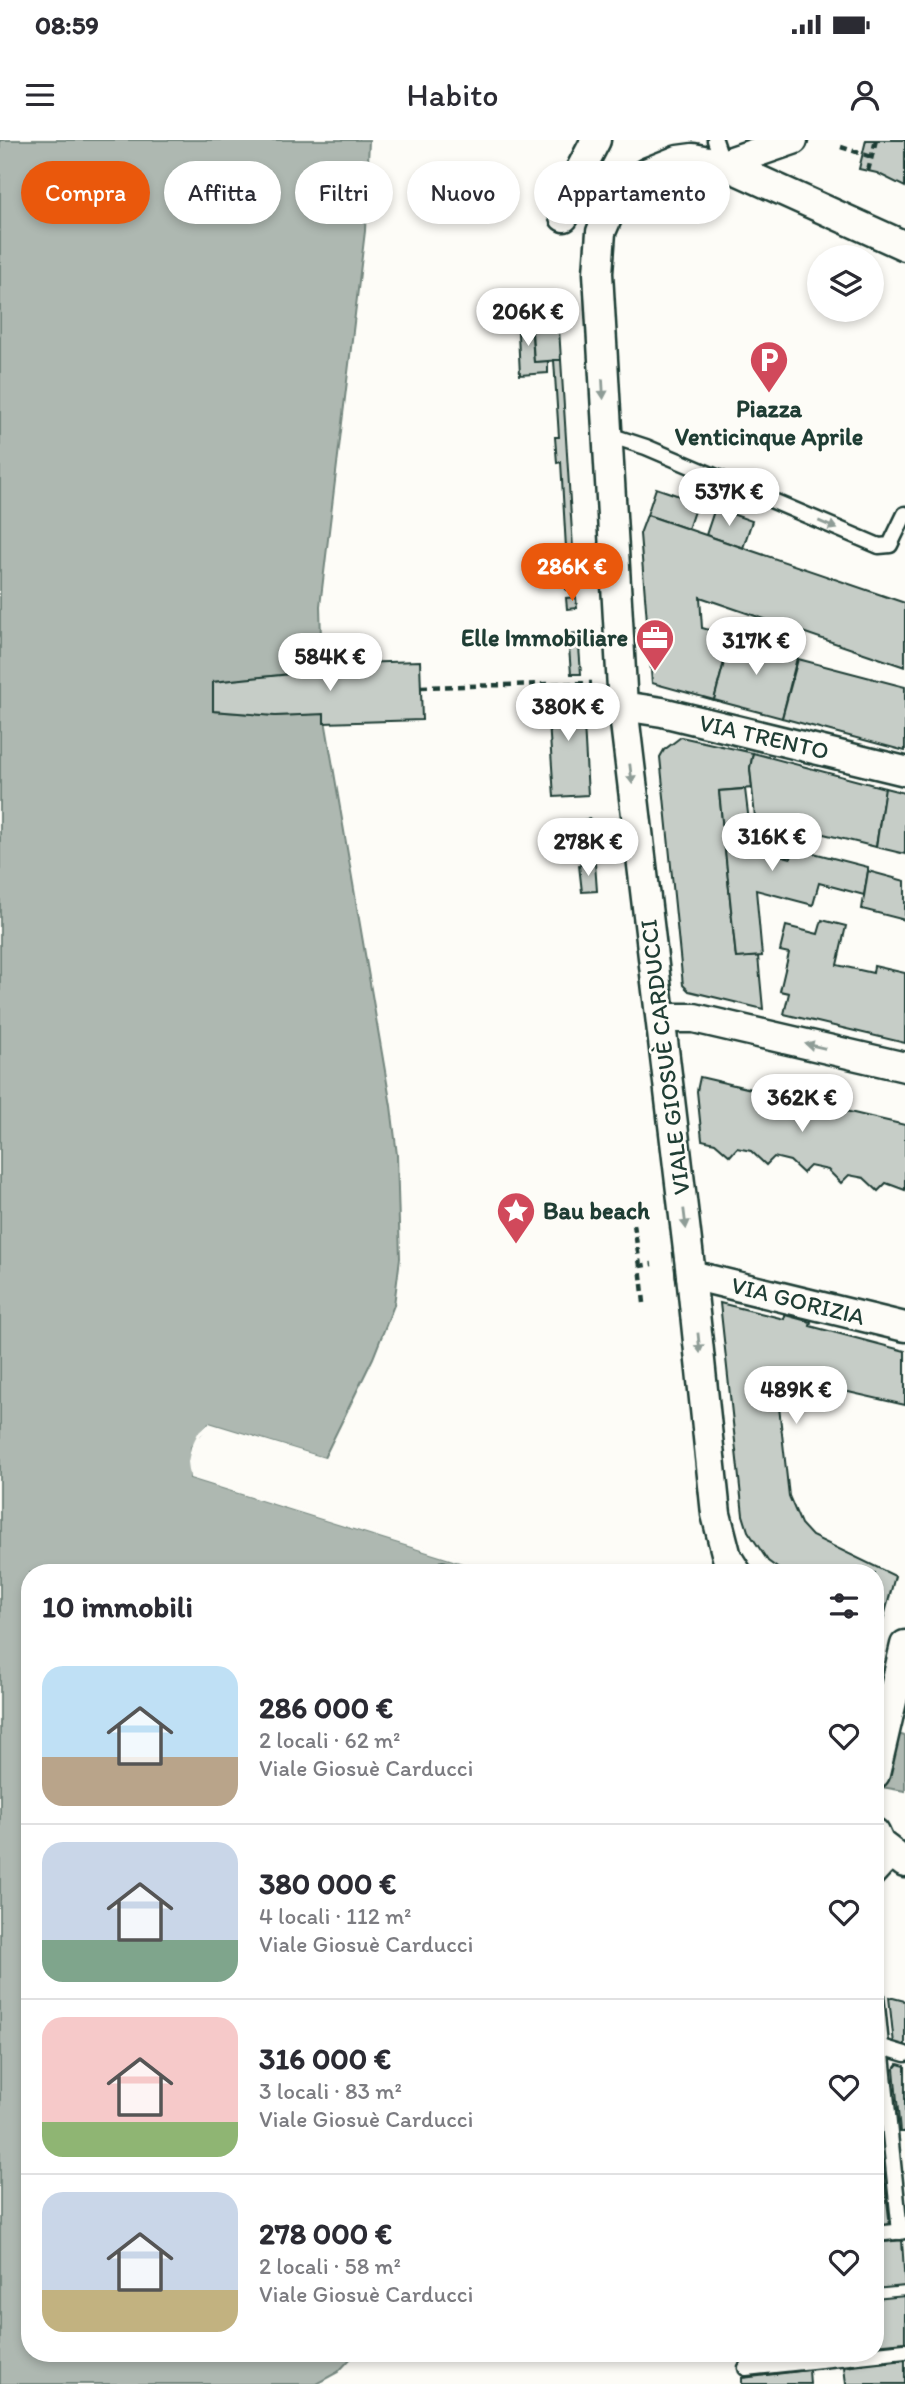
<!DOCTYPE html>
<html lang="it">
<head>
<meta charset="utf-8">
<style>
  body { margin:0; font-family:Itim,sans-serif; background:#f2f2f3; color:#2b2b33; height:100vh; display:flex; flex-direction:column; font-size:26px; white-space:nowrap }
  * { box-sizing:border-box; margin:0 }
  p { font-size:23px; color:#7c7c81 }
  .icon { flex:none; width:38px; height:38px; fill:none; stroke:currentColor; stroke-width:2; stroke-linecap:round; stroke-linejoin:round }
  .map { position:relative; flex:1; overflow:hidden }
  .panel { position:absolute; left:21px; top:1424px; width:863px; height:798px; display:flex; flex-direction:column; background:#fff; border-radius:28px; box-shadow:0 4px 10px #0003 }
  .panel>* { flex:none }
  .banner { position:absolute; left:21px; top:21px; width:864px; height:63px; display:flex; gap:14px }
  .tools { position:absolute; left:807px; top:105px; display:grid; gap:14px }
  .tools a { display:grid; place-items:center; width:77px; height:77px; border-radius:50%; background:#fff; box-shadow:0 4px 10px #0003; font-size:35px }
  .price { position:absolute; translate:-50% -60px; padding:0 16px; border-radius:24px; background:#fff; color:#222; font-size:23px; line-height:46px; filter:drop-shadow(0 2px 4px #0008) }
  .price::after { content:''; position:absolute; left:50%; top:42px; width:21px; height:16px; margin-left:-10px; background:inherit; clip-path:polygon(0 0,100% 0,50% 100%) }
  .price.current { background:#ea580c; color:#fff }
  ul { padding:0; list-style:none }
  li { display:flex; align-items:center; gap:21px; height:175px; padding:0 21px }
  li+li { border-top:2px solid #e1e1e2 }
  li span { display:grid; place-items:center; flex:none; width:196px; height:140px; border-radius:21px; color:#555 }
  li>.icon { margin-inline-start:auto }
  span .icon { width:84px; height:84px; fill:#fffc; stroke-width:1 }
  li b { font-size:30px }
  h2 { display:flex; justify-content:space-between; align-items:center; height:84px; padding:0 21px; font-size:30px }
  .tag { padding:0 24px; border-radius:32px; background:#fff; box-shadow:0 4px 10px #0003; font-size:24px; line-height:63px }
  .tag.current { background:#ea580c; color:#fff }
  .status { display:flex; justify-content:space-between; align-items:center; height:49px; padding:0 35px; background:#fff; direction:ltr }
  .status svg { height:19px; fill:currentColor }
  header { display:flex; justify-content:space-between; align-items:center; height:91px; padding:0 21px; background:#fff; font-size:32px; font-weight:600 }
  .map>svg:first-child { display:block }
</style>
</head>
<body>
<div class="status"><b>08:59</b><svg viewBox="0 0 49 12"><path d="M0 12V9h3v3zM5 12V6h3v6zM10 12V3h3v9zM15 12V0h3v12zM26 1h20v11H26zM47 4h2v5h-2z"/></svg></div>
<header><svg class="icon" aria-label="menu" viewBox="0 0 24 24"><path d="M4 6h16M4 12h16M4 18h16"/></svg>Habito<svg class="icon" aria-label="person" viewBox="0 0 24 24"><circle cx="12" cy="8" r="4"/><path d="M4 21q1-7 8-7t8 7"/></svg></header>
<div class="map">
<svg width="905" height="2244" viewBox="0 0 905 2244">
  <rect width="100%" height="100%" fill="#fdfcf7"/>
  <filter id="ink" filterUnits="userSpaceOnUse"><feTurbulence type="fractalNoise" baseFrequency=".0143" numOctaves="2"/><feDisplacementMap in="SourceGraphic" scale="14" xChannelSelector="R" yChannelSelector="G"/><feConvolveMatrix kernelMatrix="1 2 1 2 8 2 1 2 1" color-interpolation-filters="sRGB"/></filter>
  <g filter="url(#ink)">
    <g fill="#aeb8b1" stroke="#75877f" stroke-width="2">
      <polygon points="0,0 369,0 365,91 320,466 322,530 292,531 291,534 213,542 214,571 275,576 324,574 391,966 397,1015 400,1118 394,1165 373,1218 324,1318 209,1283 191,1307 190,1338 466,1424 465,1433 30,1433 30,2214 355,2214 338,2232 316,2244 0,2244"/>
      <polygon points="875,1588 905,1596 905,1651 875,1646"/>
    </g>
    <polygon fill="#fdfcf7" points="209,1283 328,1319 323,1321 210,1287 201,1295 194,1309 193,1336 467,1420 469,1433 465,1433 466,1424 190,1338 188,1322 191,1307 198,1293"/>
    <g fill="#c6cdc7" stroke="#1f3d34" stroke-width="2">
      <polygon points="866,0 905,0 905,47 877,33 859,29"/>
      <polygon points="530,172 534,222 548,221 548,233 520,235 517,173"/>
      <polygon points="558,173 561,220 534,222 531,175"/>
      <polygon points="554,220 561,220 574,424 567,425 561,322 557,323 555,297 559,297"/>
      <polygon points="656,348 697,362 688,389 647,375"/>
      <polygon points="715,368 752,381 743,408 706,395"/>
      <polygon points="647,375 905,463 905,527 700,457 702,488 731,496 714,560 652,543 640,394"/>
      <polygon points="565,439 575,439 575,450 566,450"/>
      <polygon points="576,457 577,468 567,469 566,458"/>
      <polygon points="578,493 581,534 571,534 568,494"/>
      <polygon points="731,496 798,514 782,578 714,560"/>
      <polygon points="798,519 905,547 905,611 782,578"/>
      <polygon points="420,521 422,580 324,583 324,574 275,576 213,571 213,542 291,534 291,531 322,530 322,524"/>
      <polygon points="582,549 588,655 554,657 547,551"/>
      <polygon points="681,597 753,613 750,628 752,648 719,651 736,818 758,816 763,869 689,851 683,845 660,617 664,610"/>
      <polygon points="753,613 885,648 876,707 755,677 750,628"/>
      <polygon points="885,648 905,653 905,714 876,707"/>
      <polygon points="745,649 751,698 765,696 767,712 791,718 794,708 868,727 868,731 864,755 819,743 813,765 756,750 762,816 736,818 719,651"/>
      <polygon points="590,679 592,692 583,693 582,680"/>
      <polygon points="595,723 597,751 582,752 579,725"/>
      <polygon points="868,731 905,741 905,780 862,769"/>
      <polygon points="822,780 846,786 837,825 873,833 874,826 905,833 905,903 784,874 789,853 780,851 789,813 780,811 786,786 818,794"/>
      <polygon points="700,937 905,985 905,1050 886,1043 878,1051 864,1038 849,1035 841,1043 828,1030 810,1026 803,1033 790,1021 774,1017 766,1025 751,1011 737,1008 730,1016 715,1003 702,1000 697,951"/>
      <polygon points="720,1163 784,1179 785,1175 811,1182 810,1186 905,1211 905,1265 796,1240 797,1257 778,1258 789,1356 801,1384 812,1396 895,1436 881,1488 875,1485 875,1433 784,1433 768,1421 748,1391 743,1375"/>
      <polygon points="889,1857 905,1861 905,1907 894,1904"/>
      <polygon points="898,1924 905,1926 905,1992 900,1992 894,1929"/>
      <polygon points="875,1944 880,1991 875,1992"/>
      <polygon points="883,2021 884,2036 875,2037 875,2022"/>
      <polygon points="884,2036 890,2086 875,2087 875,2037"/>
      <polygon points="902,2100 905,2146 875,2149 875,2103"/>
      <polygon points="905,2156 905,2202 875,2205 875,2159"/>
      <polygon points="739,2214 788,2214 740,2218"/>
      <polygon points="905,2220 905,2244 846,2244 844,2227"/>
      <polygon points="809,2230 810,2244 742,2244 742,2238"/>
    </g>
    <g fill="none" stroke-linecap="round" stroke-linejoin="round">
      <g stroke="#1f3d34" stroke-width="19">
        <g id="lane">
          <polyline points="715,0 723,24"/>
          <polyline points="606,294 646,307 879,406 890,405 905,374"/>
          <polyline points="443,1430 454,1433"/>
          <polyline points="875,1739 886,1727 899,1720"/>
          <polyline points="875,1846 900,2092"/>
          <polyline points="882,1907 905,1914"/>
          <polyline points="875,2094 905,2091"/>
          <polyline points="746,2228 905,2211"/>
        </g>
      </g>
      <g stroke="#1f3d34" stroke-width="33">
        <g id="street">
          <polyline points="723,24 793,0"/>
          <polyline points="564,77 563,63 596,0"/>
          <polyline points="623,566 662,572 905,631"/>
          <polyline points="661,878 694,878 905,927"/>
          <polyline points="691,1135 905,1187"/>
          <polyline points="737,1433 727,1417 716,1374 691,1135 623,566 598,133 601,92 614,62 634,41 648,32 678,20 693,18 723,24 905,106"/>
          <polyline points="875,1634 905,1505"/>
          <polyline points="875,1693 880,1704 905,1723"/>
        </g>
      </g>
      <g stroke="#1f3d34" stroke-width="4.5" stroke-dasharray="7 5" stroke-linecap="butt">
        <polyline points="841,7 872,17"/>
        <polyline points="868,31 876,0"/>
        <polyline points="497,159 569,154"/>
        <polyline points="421,547 592,543"/>
        <polyline points="634,1084 640,1126"/>
        <polyline points="644,1163 640,1126 652,1124"/>
      </g>
      <use href="#lane" stroke="#fdfcf7" stroke-width="14"/>
      <use href="#street" stroke="#fdfcf7" stroke-width="28"/>
    </g>
    <defs><path id="oneway-solid" d="M-6-.8H1V-3.2L6.5 0L1 3.2V.8H-6Z" transform="scale(1.75)"/></defs>
    <g fill="#8e9c96">
      <use href="#oneway-solid" transform="translate(603 249) rotate(87)"/>
      <use href="#oneway-solid" transform="translate(828 385) rotate(23)"/>
      <use href="#oneway-solid" transform="translate(631 634) rotate(83)"/>
      <use href="#oneway-solid" transform="translate(815 906) rotate(-167)"/>
      <use href="#oneway-solid" transform="translate(685 1079) rotate(83)"/>
      <use href="#oneway-solid" transform="translate(699 1203) rotate(84)"/>
    </g>
  </g>
  <defs>
    <g id="parking-pin" transform="scale(2.0125)"><path d="M0 17L-7.5 6A9.5 9.5 0 1 1 7.5 6Z" fill="#d1495b" stroke="#fdfcf7"/><path d="M-3.5-5.5H1a3.5 3.5 0 0 1 0 7H-1V5.5H-3.5ZM-1-3.4V-.6H.8a1.4 1.4 0 0 0 0-2.8Z" fill="#fff"/></g>
    <g id="office-pin" transform="scale(2.0125)"><path d="M0 17L-7.5 6A9.5 9.5 0 1 1 7.5 6Z" fill="#d1495b" stroke="#fdfcf7"/><path d="M-6-3h4V-5.5h4V-3h4V5H-6ZM-1-4.5V-3h2v-1.5ZM-6 0V1H6V0Z" fill="#fff"/></g>
    <g id="sight-pin" transform="scale(2.0125)"><path d="M0 17L-7.5 6A9.5 9.5 0 1 1 7.5 6Z" fill="#d1495b" stroke="#fdfcf7"/><path d="M0-6L1.8-2.2L6-1.7L2.9 1.2L3.7 5.4L0 3.3L-3.7 5.4L-2.9 1.2L-6-1.7L-1.8-2.2Z" fill="#fff"/></g>
  </defs>
  <g fill-rule="evenodd">
    <use href="#parking-pin" x="769" y="220"/>
    <use href="#office-pin" x="655" y="498"/>
    <use href="#sight-pin" x="516" y="1071"/>
  </g>
  <g text-anchor="middle" stroke-width="5" stroke-linejoin="round" paint-order="stroke">
    <g font-size="24" font-weight="bold" fill="#1f3d34" stroke="#fdfcf7">
      <text x="769" y="277">Piazza<tspan x="769" dy="28">Venticinque Aprile</tspan></text>
      <text x="628" y="506" text-anchor="end">Elle Immobiliare</text>
      <text x="543" y="1079" text-anchor="start">Bau beach</text>
    </g>
    <g font-size="24" fill="#1f3d34" stroke="#fdfcf7">
      <text transform="translate(764 597) rotate(13)" y="8">VIA TRENTO</text>
      <text transform="translate(665 917) rotate(-97)" y="8">VIALE GIOSUÈ CARDUCCI</text>
      <text transform="translate(798 1161) rotate(14)" y="8">VIA GORIZIA</text>
    </g>
  </g>
</svg>
<div class="tools">
<a><svg class="icon" aria-label="layers" viewBox="0 0 24 24"><path d="M12 4l9 5-9 5-9-5zM3 14l9 5 9-5"/></svg></a>
</div>
<b class="price" style="left:528px;top:208px">206K €</b>
<b class="price" style="left:729px;top:388px">537K €</b>
<b class="price current" style="left:572px;top:463px">286K €</b>
<b class="price" style="left:756px;top:537px">317K €</b>
<b class="price" style="left:330px;top:553px">584K €</b>
<b class="price" style="left:568px;top:603px">380K €</b>
<b class="price" style="left:772px;top:733px">316K €</b>
<b class="price" style="left:588px;top:738px">278K €</b>
<b class="price" style="left:802px;top:994px">362K €</b>
<b class="price" style="left:796px;top:1286px">489K €</b>
<div class="banner">
<a class="tag current">Compra</a>
<a class="tag">Affitta</a>
<a class="tag">Filtri</a>
<a class="tag">Nuovo</a>
<a class="tag">Appartamento</a>
</div>
<section class="panel">
<h2>10 immobili<svg class="icon" aria-label="filters" viewBox="0 0 24 24"><path d="M4 7h16M4 17h16"/><circle cx="9" cy="7" r="2"/><circle cx="15" cy="17" r="2"/></svg></h2>
<ul>
<li><span style="background:linear-gradient(#bfe0f5 65%,#b9a48a 0)"><svg class="icon" aria-label="home" viewBox="0 0 24 24"><path d="M3 11l9-7 9 7M6 9v11h12V9"/></svg></span><div><b>286 000 €</b><p>2 locali · 62 m²</p><p>Viale Giosuè Carducci</p></div><svg class="icon" aria-label="heart" viewBox="0 0 24 24"><path d="M12 20l-8-8c-3-5 5-10 8-4 3-6 11-1 8 4z"/></svg></li>
<li><span style="background:linear-gradient(#c9d6e8 70%,#7fa58c 0)"><svg class="icon" aria-label="home" viewBox="0 0 24 24"><path d="M3 11l9-7 9 7M6 9v11h12V9"/></svg></span><div><b>380 000 €</b><p>4 locali · 112 m²</p><p>Viale Giosuè Carducci</p></div><svg class="icon" aria-label="heart" viewBox="0 0 24 24"><path d="M12 20l-8-8c-3-5 5-10 8-4 3-6 11-1 8 4z"/></svg></li>
<li><span style="background:linear-gradient(#f6c9c9 75%,#8fb573 0)"><svg class="icon" aria-label="home" viewBox="0 0 24 24"><path d="M3 11l9-7 9 7M6 9v11h12V9"/></svg></span><div><b>316 000 €</b><p>3 locali · 83 m²</p><p>Viale Giosuè Carducci</p></div><svg class="icon" aria-label="heart" viewBox="0 0 24 24"><path d="M12 20l-8-8c-3-5 5-10 8-4 3-6 11-1 8 4z"/></svg></li>
<li><span style="background:linear-gradient(#c9d6e8 70%,#c2b280 0)"><svg class="icon" aria-label="home" viewBox="0 0 24 24"><path d="M3 11l9-7 9 7M6 9v11h12V9"/></svg></span><div><b>278 000 €</b><p>2 locali · 58 m²</p><p>Viale Giosuè Carducci</p></div><svg class="icon" aria-label="heart" viewBox="0 0 24 24"><path d="M12 20l-8-8c-3-5 5-10 8-4 3-6 11-1 8 4z"/></svg></li>
</ul>
</section>
</div>
</body>
</html>
